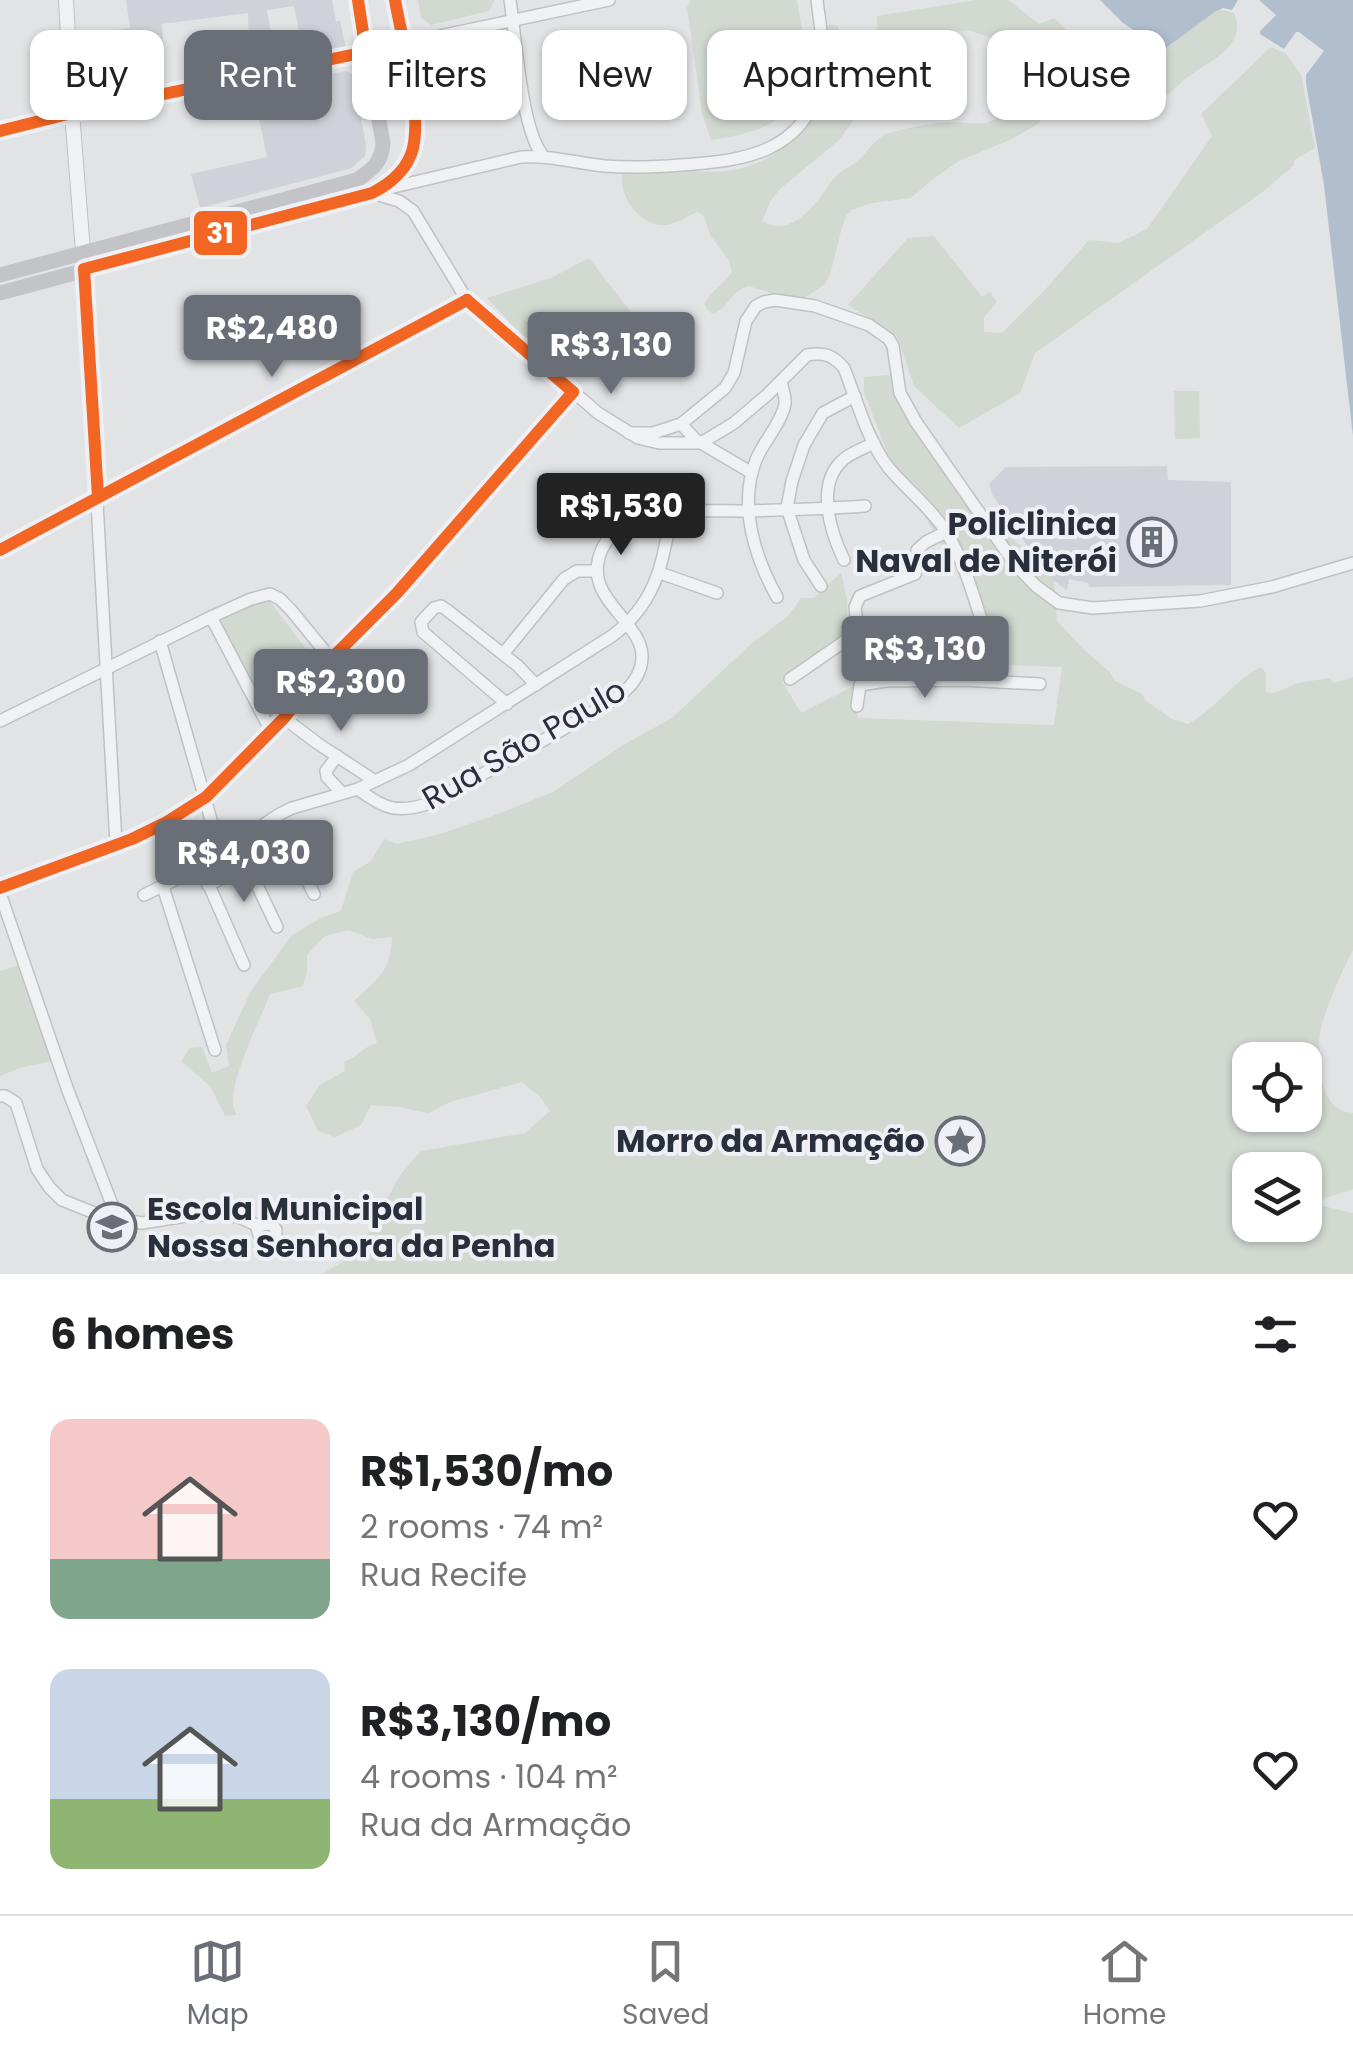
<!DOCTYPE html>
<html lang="en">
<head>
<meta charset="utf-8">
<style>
  body { margin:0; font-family:Poppins,sans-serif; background:#f2f2f2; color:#202124; height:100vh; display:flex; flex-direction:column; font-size:38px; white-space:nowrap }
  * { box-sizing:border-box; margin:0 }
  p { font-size:32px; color:#757577 }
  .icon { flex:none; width:55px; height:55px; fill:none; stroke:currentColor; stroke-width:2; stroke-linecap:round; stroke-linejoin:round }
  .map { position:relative; height:1274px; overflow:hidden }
  .drawer { display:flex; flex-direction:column; background:#fff; flex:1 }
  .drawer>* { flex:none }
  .banner { position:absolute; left:30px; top:30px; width:1295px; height:90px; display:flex; gap:20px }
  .fabs { position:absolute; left:1232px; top:1042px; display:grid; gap:20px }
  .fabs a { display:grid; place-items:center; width:90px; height:90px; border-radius:20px; background:#fff; box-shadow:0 2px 8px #0004; font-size:50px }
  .price { position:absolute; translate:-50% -85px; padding:0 22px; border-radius:10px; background:#6a6e77; color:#fff; font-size:32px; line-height:65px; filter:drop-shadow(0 2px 5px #0008) }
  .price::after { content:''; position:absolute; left:50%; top:60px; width:30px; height:22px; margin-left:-15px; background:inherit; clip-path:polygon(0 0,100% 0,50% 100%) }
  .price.current { background:#222; color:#fff }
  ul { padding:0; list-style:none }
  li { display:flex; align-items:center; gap:30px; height:250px; padding:0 50px }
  li span { display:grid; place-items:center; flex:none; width:280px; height:200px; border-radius:20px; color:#555 }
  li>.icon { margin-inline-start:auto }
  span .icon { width:120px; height:120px; fill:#fffc; stroke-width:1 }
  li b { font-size:42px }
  h2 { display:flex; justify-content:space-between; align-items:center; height:120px; padding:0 50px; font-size:42px }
  .tag { padding:0 35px; border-radius:20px; background:#fff; box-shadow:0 2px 8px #0004; font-size:35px; line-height:90px }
  .tag.current { background:#6a6e77; color:#fff }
  .tabs { display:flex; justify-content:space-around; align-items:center; height:140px; border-top:2px solid #e0e0e0; background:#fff; font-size:28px; color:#757577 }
  .tabs a { display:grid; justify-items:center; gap:5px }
  .tabs .current { color:#6a6e77 }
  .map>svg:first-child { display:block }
</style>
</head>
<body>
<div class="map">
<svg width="1353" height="1274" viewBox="0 0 1353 1274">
  <rect width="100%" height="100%" fill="#e1e3e5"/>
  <g fill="#cfd2d8">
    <polygon points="126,0 332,0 336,21 340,21 346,48 344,50 308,57 307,48 302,48 294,6 267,10 276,64 250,69 248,13 162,24 163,39 146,41 148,64 87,73 85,35 130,28"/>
    <polygon points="346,71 353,74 366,145 365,156 358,162 352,168 200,208 191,174 267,157 253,90"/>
    <polygon points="1167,466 1168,480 1231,482 1231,585 1089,587 1088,583 1069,579 1067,590 1054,581 1039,563 993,496 989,484 1006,467"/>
  </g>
  <g fill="#d1d9d1" fill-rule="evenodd">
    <polygon points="418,0 494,0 494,1 489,11 431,25 421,18"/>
    <path d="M691,0H797C800,25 810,54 805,79C797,123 748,135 711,140L702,113L687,7Z"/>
    <path d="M975,0H1008L1039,24L1054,18L1073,36L1066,51L1105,76L1114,62L1155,49L1198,24L1218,9L1234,13C1248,46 1211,60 1189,76C1174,87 1170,98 1150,101C1142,102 1134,98 1127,96L1107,117L1100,119L1084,111L1065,89L1043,84L1025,71L1022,65L1021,51L1015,46L971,31L945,30L920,37L901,61L878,75L861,94L852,122L839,140L781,188L771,200L762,221C792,239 817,203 831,182C838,172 848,168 856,162C867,153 873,141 886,134C908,128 932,122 956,122C966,122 978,125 988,122C1009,117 1021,78 1046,104V111L1039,123L1012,139L959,161L933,179L911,198L872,203L851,210L846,216L841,231L831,271L825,284L807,296L794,301L749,286C732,290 728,308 713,314L707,310L704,304C711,291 723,285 732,272L729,260L710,235L704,216L697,212C687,216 677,224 666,225C640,227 619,197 622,173C648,159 685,173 714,172C767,170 800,141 822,95C825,88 832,81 833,75C836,61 827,42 824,29L830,25L838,26L843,46L853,54C874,51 878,34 877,16Z"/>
    <polygon points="1271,47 1286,54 1301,75 1315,148 1294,160 1294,165 1265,190 1035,353 1020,393 959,428 914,386 897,336 848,305 908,238 934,236 982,297 990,292 997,302 984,317 984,332 1002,333 1043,292 1089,240 1119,243 1147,229 1212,136 1201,114"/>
    <polygon points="589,258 650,337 604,367 583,373 569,373 532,346 487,298 551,278"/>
    <path d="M889,375L965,493L1039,563L1054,581L1057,621L1085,651L1110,672L1115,681L1142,694L1146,701L1172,719L1188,724C1216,709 1233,681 1261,667L1266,673V692L1274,693L1298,683L1329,678L1334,683L1353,677V950C1342,971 1324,1011 1320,1033C1318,1041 1320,1050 1320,1058C1321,1081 1324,1111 1353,1113V1189L1305,1205V1170H1250V1225H1293L1290,1232L1297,1225H1305V1218L1323,1206L1353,1213V1274H322L356,1254L401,1174L421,1151L525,1133L550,1111L540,1097L522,1082L450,1102L428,1113L399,1107L371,1105L361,1125L335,1137L318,1131L306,1106L320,1085L345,1071L344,1062C358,1057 364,1046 377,1043L370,1019L354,1001C378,978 391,972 392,937L372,939L349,930L325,936L307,955V970L303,986L270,994C259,1021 234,1073 233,1099C232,1105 235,1110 236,1115L225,1116L210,1086L181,1061L190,1048L202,1047L212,1073L229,1066L226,1045L251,991L292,935L323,917L341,911L353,872L371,861L384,839L397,844L440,834L498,814L553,792L625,744L672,718L751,644L788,616L801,598H814L841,573L847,599L848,633L782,681L801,713L854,686L858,718L1054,725L1062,667L1006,665L995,636L887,452L864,392V377ZM1250,1060H1305V1115H1250Z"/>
    <polygon points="1174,391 1199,391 1200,438 1175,439"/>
    <polygon points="266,596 318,665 272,718 219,622"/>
    <polygon points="25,963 57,1060 23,1067 0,1076 0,971"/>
  </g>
  <g fill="#b1becd">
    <polygon points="1100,0 1238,0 1232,10 1223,8 1216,11 1163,50 1123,23"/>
    <polygon points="1259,0 1353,0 1353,436 1324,185 1306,83 1306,75 1324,51 1299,32 1296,32 1284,49 1260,34 1260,31 1276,15"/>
  </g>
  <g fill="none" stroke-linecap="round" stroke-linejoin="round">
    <g stroke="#bfc1c3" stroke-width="14">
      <g id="minor">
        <path d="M510,0C516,38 521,129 543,156"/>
        <polyline points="402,44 609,0"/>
        <path d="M381,190L521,157C549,155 576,163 605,166C630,168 656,167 681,165C743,161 803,153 820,84C827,56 820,27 817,0"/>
        <path d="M372,193L399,201L413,211L467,300L598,413L638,438L659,443H701L734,423L767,395L807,355C824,352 833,355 844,368C857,401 867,439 888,467C906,489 929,506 945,530C967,564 978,614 992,652"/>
        <polyline points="84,269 116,844"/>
        <polyline points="681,424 696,440 752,473"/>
        <polyline points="629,433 653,433 681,424 725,388 734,373 746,321 756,306 764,302 775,300 815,306 869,325 889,339 893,346 900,393 916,422 1015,564 1036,586 1059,603 1093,608 1200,601 1272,587 1353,563"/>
        <polyline points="0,550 131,478 467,300"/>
        <path d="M844,560C830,531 815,483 844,459C852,452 865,448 874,443"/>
        <polyline points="660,573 717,593"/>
        <polyline points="821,586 804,560 787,508 792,481 804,445 823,413 855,396"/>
        <path d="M777,597C755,558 738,505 756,460C763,442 781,424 785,404C786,397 782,388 781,381"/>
        <polyline points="211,617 271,731"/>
        <polyline points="858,632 873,653 886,681 962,680 1040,684"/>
        <polyline points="160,641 221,855"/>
        <polyline points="503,654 564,579 577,571 596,571"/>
        <polyline points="790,679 858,632 855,607 860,596 915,574 918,565 917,550 926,542 946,532"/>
        <polyline points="507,704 423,632 421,622 434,608 441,606 447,610 518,666 536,685"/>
        <polyline points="857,706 860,685 886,681"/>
        <polyline points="284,718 317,743 375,781"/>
        <polyline points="0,721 211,617 251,599 270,594 280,599 291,610 331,659"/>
        <polyline points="337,756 326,771 327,777 342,793"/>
        <path d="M358,789C384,809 398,814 430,803C479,776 529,749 577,721C597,709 626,697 637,676C664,624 574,606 603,547C609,536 617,525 629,520C656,508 712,511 743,511C783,510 825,509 865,506"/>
        <polyline points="248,866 277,927"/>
        <polyline points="201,867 244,965"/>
        <polyline points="208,885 286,847 294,854 314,894"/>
        <polyline points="163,887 215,1050"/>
        <polyline points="0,888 132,839 165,823 206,797 284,718 331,659 397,593 573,392"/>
        <polyline points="0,893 67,1088 118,1220"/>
        <path d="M144,895L201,867L278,815L292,808L358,789L409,765L612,636C665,596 662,551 676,493"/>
        <polyline points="0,1096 5,1096 16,1103 37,1169 49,1187 62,1200 102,1216 142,1223 186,1216 220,1214 239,1217 256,1225 261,1241 271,1242 276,1239 276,1230 272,1224 256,1225"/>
      </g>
    </g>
    <g stroke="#bfc1c3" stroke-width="16">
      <g id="tertiary">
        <polyline points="66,0 72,113 84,264"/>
        <polyline points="0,131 72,113 366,52"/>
      </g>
    </g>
    <use href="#minor" stroke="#eff1f2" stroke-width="11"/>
    <use href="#tertiary" stroke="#eff1f2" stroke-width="14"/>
    <g stroke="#c2c4c7" stroke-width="15">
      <path d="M0,275L357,180C372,170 382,162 383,143L358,0"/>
      <path d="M0,293L355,198C426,177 418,131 407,70C403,47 399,24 395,0"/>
    </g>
    <g stroke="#eef0f5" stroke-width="20">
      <g id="bus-1">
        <polyline points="0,131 72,113 366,52 358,0"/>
        <polyline points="467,300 573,392"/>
        <path d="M98,497L84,269L372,193C390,184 408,169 413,148C422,108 402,41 395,0"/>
        <polyline points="0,550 467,300"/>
        <polyline points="0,888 132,839 165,823 206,797 284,718 331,659 397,593 573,392"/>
      </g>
    </g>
    <use href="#bus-1" stroke="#f26522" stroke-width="12"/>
  </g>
  <defs>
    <g id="building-ring" transform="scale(2.5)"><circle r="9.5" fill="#eef0f5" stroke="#6a6e77" stroke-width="1.5"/><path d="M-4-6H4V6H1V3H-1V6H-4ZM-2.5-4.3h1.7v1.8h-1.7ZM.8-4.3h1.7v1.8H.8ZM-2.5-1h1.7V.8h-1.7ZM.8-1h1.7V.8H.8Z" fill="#6a6e77"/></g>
    <g id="sight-ring" transform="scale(2.5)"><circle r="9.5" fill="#eef0f5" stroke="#6a6e77" stroke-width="1.5"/><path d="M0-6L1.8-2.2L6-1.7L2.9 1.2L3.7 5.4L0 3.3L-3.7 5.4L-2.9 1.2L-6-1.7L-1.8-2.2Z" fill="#6a6e77"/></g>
    <g id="school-ring" transform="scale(2.5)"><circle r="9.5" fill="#eef0f5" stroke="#6a6e77" stroke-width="1.5"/><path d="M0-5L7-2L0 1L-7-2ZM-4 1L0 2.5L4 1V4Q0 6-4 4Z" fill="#6a6e77"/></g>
  </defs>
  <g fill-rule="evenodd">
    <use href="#building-ring" x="1152" y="542"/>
    <use href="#sight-ring" x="960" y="1141"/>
    <use href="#school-ring" x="112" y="1227"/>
  </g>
  <g text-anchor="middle" stroke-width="8" stroke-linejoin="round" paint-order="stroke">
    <g font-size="32" font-weight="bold" fill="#2a2f3c" stroke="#eef0f5" text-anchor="end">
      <text x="1117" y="535">Policlinica<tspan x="1117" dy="37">Naval de Niterói</tspan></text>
      <text x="925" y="1152">Morro da Armação</text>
      <text x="147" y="1220" text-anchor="start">Escola Municipal<tspan x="147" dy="37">Nossa Senhora da Penha</tspan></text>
    </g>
    <g font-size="32" fill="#2a2f3c" stroke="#eef0f5">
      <text transform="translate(524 744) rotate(-30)" y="11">Rua São Paulo</text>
    </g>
  </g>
  <rect stroke="#eef0f5" stroke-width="4" x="192" y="209" width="57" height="48" rx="10" fill="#f26522"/>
  <g font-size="28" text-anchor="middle" font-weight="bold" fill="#fff">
    <text x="220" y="243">31</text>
  </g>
</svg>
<div class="fabs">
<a><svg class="icon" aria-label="locate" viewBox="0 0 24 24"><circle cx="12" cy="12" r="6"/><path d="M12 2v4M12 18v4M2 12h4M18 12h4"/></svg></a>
<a><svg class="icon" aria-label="layers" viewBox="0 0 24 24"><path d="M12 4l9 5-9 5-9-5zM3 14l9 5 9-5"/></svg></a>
</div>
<b class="price" style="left:272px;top:380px">R$2,480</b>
<b class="price" style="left:611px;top:397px">R$3,130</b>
<b class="price current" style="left:621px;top:558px">R$1,530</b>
<b class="price" style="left:925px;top:701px">R$3,130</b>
<b class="price" style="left:341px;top:734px">R$2,300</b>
<b class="price" style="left:244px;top:905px">R$4,030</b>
<div class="banner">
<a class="tag">Buy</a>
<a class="tag current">Rent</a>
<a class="tag">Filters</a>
<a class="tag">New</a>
<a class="tag">Apartment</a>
<a class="tag">House</a>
</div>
</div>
<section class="drawer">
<h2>6 homes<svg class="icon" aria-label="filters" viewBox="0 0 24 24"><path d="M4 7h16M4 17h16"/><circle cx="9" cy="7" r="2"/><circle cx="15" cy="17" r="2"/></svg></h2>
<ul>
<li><span style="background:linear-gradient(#f6c9c9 70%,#7fa58c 0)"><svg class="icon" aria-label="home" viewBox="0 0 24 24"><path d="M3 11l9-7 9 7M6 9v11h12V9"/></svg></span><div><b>R$1,530/mo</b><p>2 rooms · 74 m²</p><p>Rua Recife</p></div><svg class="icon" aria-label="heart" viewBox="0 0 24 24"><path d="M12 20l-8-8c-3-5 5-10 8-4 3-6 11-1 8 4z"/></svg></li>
<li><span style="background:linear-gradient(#c9d6e8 65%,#8fb573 0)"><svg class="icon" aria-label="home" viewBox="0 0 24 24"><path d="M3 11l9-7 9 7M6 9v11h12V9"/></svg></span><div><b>R$3,130/mo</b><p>4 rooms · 104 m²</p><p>Rua da Armação</p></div><svg class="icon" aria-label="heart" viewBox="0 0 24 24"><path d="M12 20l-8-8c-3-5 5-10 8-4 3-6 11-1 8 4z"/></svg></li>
</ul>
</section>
<nav class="tabs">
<a class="current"><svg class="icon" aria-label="map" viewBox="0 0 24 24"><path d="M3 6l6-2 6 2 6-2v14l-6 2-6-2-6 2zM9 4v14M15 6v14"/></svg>Map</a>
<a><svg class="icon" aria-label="saved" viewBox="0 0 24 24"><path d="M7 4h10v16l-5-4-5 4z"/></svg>Saved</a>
<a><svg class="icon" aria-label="home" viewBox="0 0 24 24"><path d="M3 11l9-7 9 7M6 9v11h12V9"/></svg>Home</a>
</nav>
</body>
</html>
